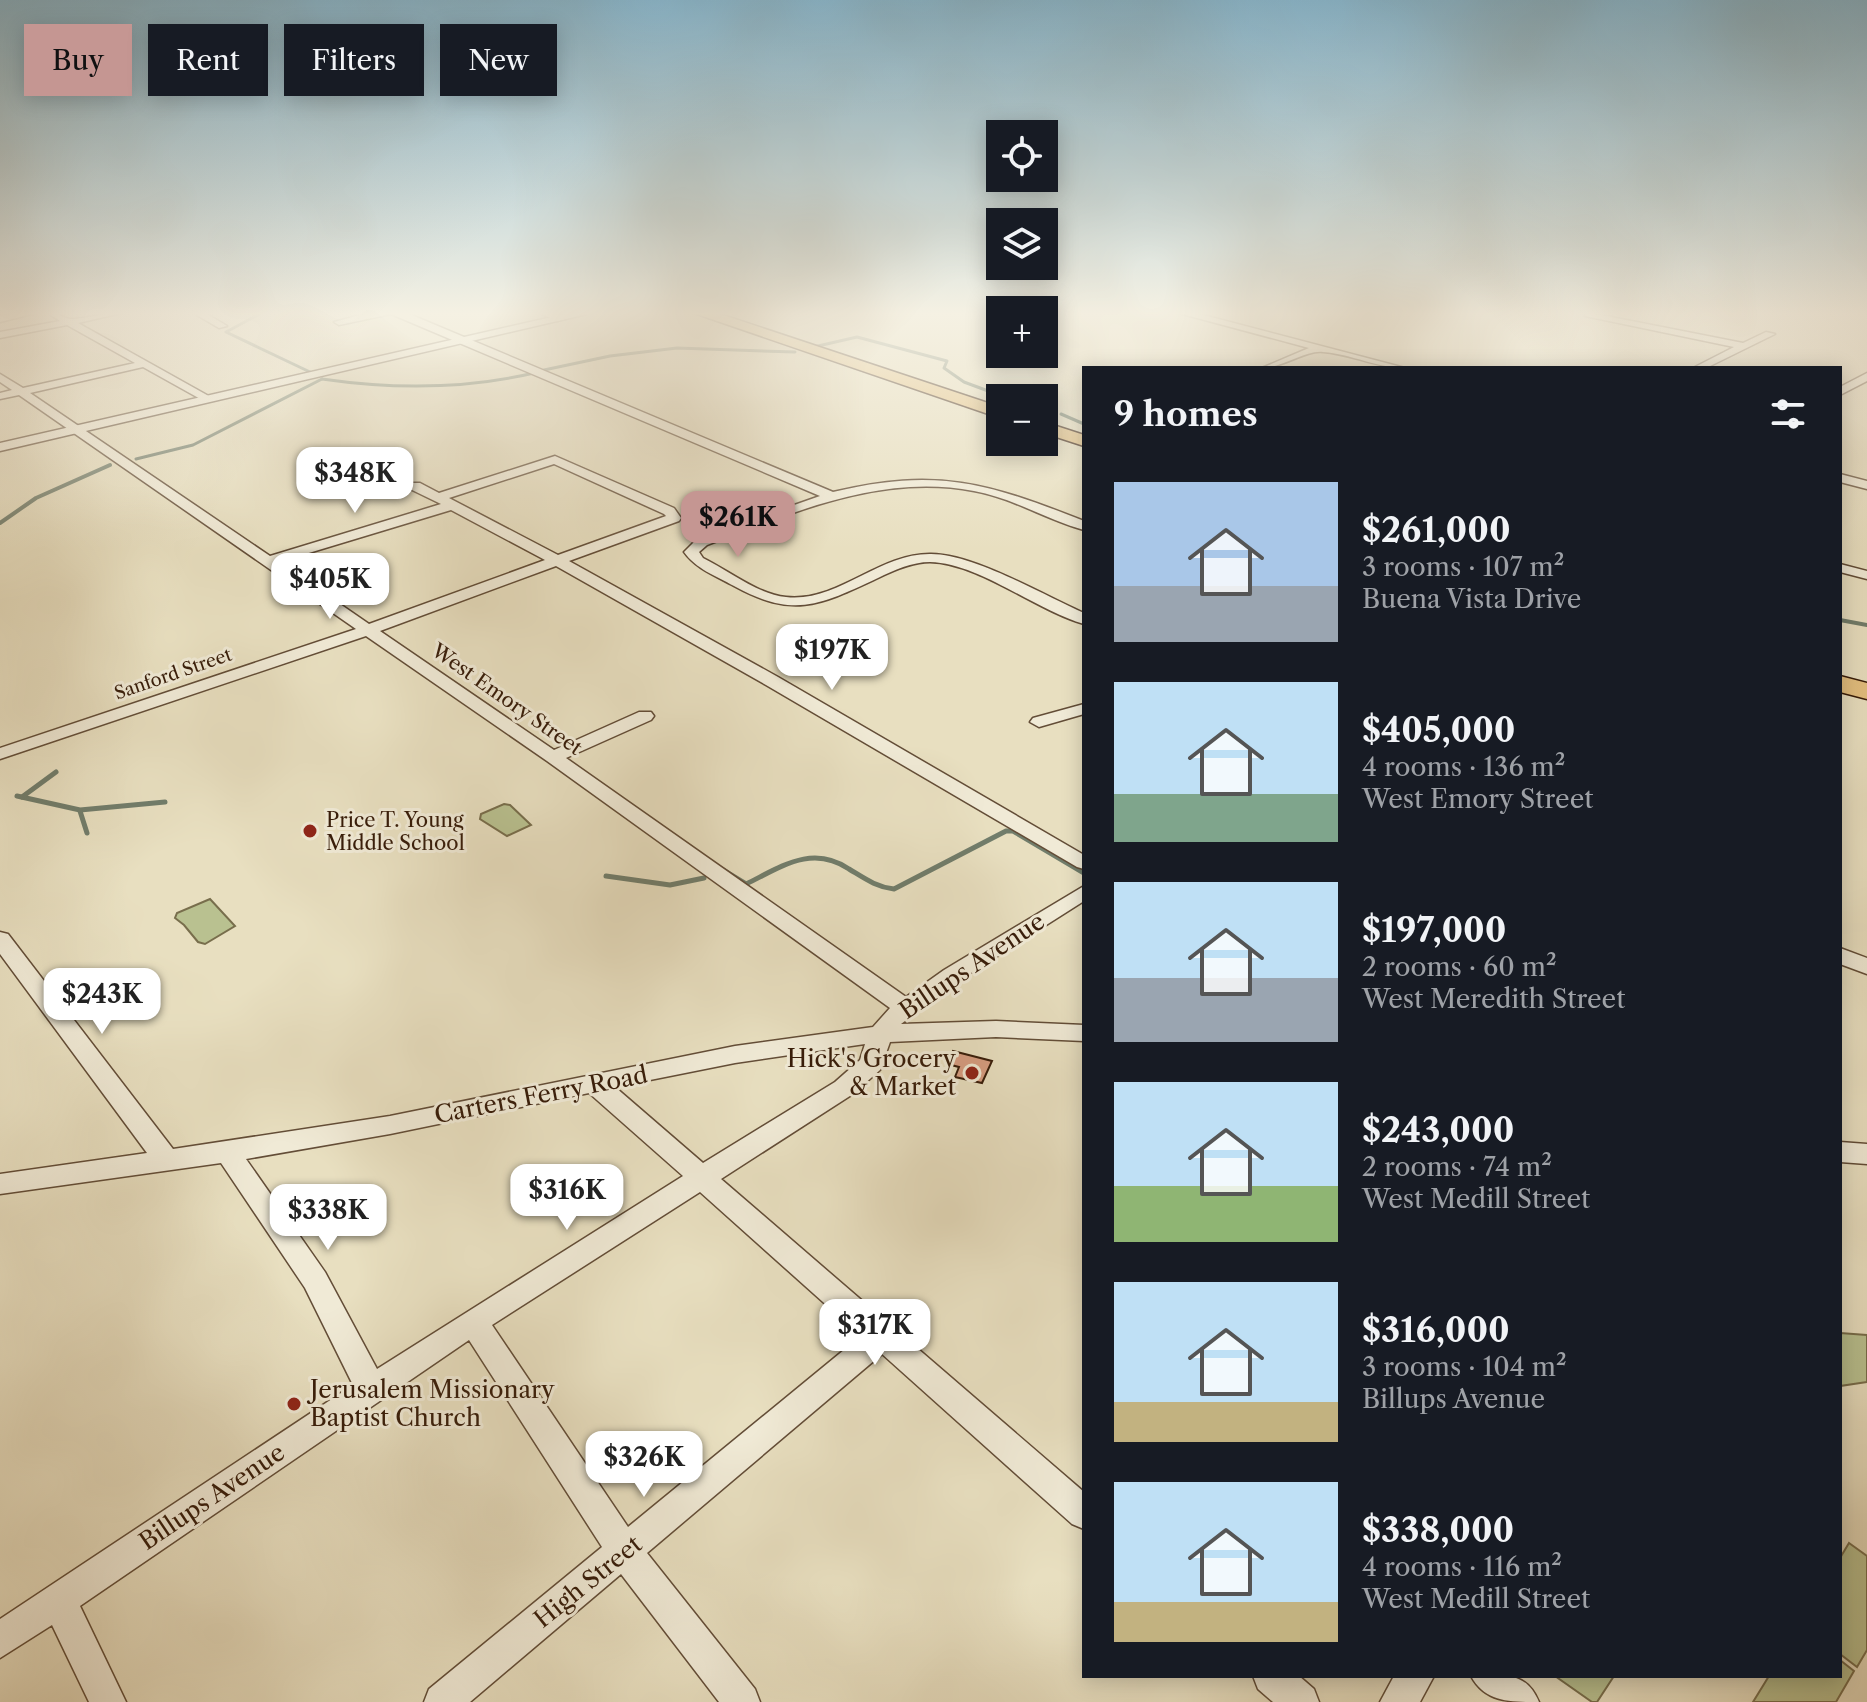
<!DOCTYPE html>
<html lang="en">
<head>
<meta charset="utf-8">
<style>
  body { margin:0; font-family:"Libre Caslon Text",serif; background:#20242c; color:#f1f3f6; height:100vh; display:flex; flex-direction:column; font-size:30px; white-space:nowrap }
  * { box-sizing:border-box; margin:0 }
  p { font-size:26px; color:#9ea1a6 }
  .icon { flex:none; width:44px; height:44px; fill:none; stroke:currentColor; stroke-width:2; stroke-linecap:round; stroke-linejoin:round }
  .map { position:relative; flex:1; overflow:hidden }
  .details { position:absolute; left:1082px; top:366px; width:760px; height:1312px; display:flex; flex-direction:column; background:#171b24; border-radius:0px; box-shadow:0 4px 20px #0003 }
  .details>* { flex:none }
  .banner { position:absolute; left:24px; top:24px; width:760px; height:72px; display:flex; gap:16px }
  .buttons { position:absolute; left:986px; top:120px; display:grid; gap:16px }
  .buttons a { display:grid; place-items:center; width:72px; height:72px; border-radius:0px; background:#171b24; box-shadow:0 4px 20px #0003; font-size:40px }
  .price { position:absolute; translate:-50% -68px; padding:0 18px; border-radius:16px; background:#fff; color:#222; font-size:26px; line-height:52px; filter:drop-shadow(0 2px 4px #0008) }
  .price::after { content:''; position:absolute; left:50%; top:48px; width:24px; height:18px; margin-left:-12px; background:inherit; clip-path:polygon(0 0,100% 0,50% 100%) }
  .price.selected { background:#c59692; color:#111 }
  ul { padding:0; list-style:none }
  li { display:flex; align-items:center; gap:24px; height:200px; padding:0 32px }
  li span { display:grid; place-items:center; flex:none; width:224px; height:160px; border-radius:0px; color:#555 }
  li>.icon { margin-inline-start:auto }
  span .icon { width:96px; height:96px; fill:#fffc; stroke-width:1 }
  li b { font-size:34px }
  h2 { display:flex; justify-content:space-between; align-items:center; height:96px; padding:0 32px; font-size:34px }
  .chip { padding:0 28px; border-radius:0px; background:#171b24; box-shadow:0 4px 20px #0003; font-size:28px; line-height:72px }
  .chip.selected { background:#c59692; color:#111 }
  .map>svg:first-child { display:block }
</style>
</head>
<body>
<div class="map">
<svg width="1867" height="1702" viewBox="0 0 1867 1702">
  <rect width="100%" height="100%" fill="#e8dfc0"/>
  <filter id="stains"><feTurbulence type="fractalNoise" baseFrequency=".0025" numOctaves="4"/><feColorMatrix values="0 0 0 0 .2 0 0 0 0 .09 0 0 0 0 .02 0 0 0 .5 -.17"/></filter>
  <radialGradient id="worn" r=".72"><stop offset=".6" stop-color="#630" stop-opacity="0"/><stop offset="1" stop-color="#630" stop-opacity=".3"/></radialGradient>
  <g fill="#b9c190" stroke="#786e4c" stroke-width="2">
    <polygon points="504,804 510,805 531,825 507,836 480,819 481,814"/>
    <polygon points="210,899 235,926 205,944 198,942 184,925 175,918 177,913"/>
    <polygon points="1840,1333 1867,1335 1867,1382 1840,1386"/>
    <polygon points="1849,1543 1867,1556 1867,1650 1857,1667 1840,1654 1840,1558"/>
    <polygon points="1840,1660 1854,1671 1836,1702 1753,1702 1769,1676 1840,1676"/>
    <polygon points="1555,1676 1614,1676 1597,1702 1592,1702"/>
  </g>
  <g fill="none" stroke-linecap="round" stroke-linejoin="round">
    <g stroke="#717d6b" stroke-width="3">
      <polyline points="265,311 226,332 310,372"/>
      <polyline points="818,346 857,337 947,361 944,368 964,382 1007,398"/>
      <polyline points="544,370 610,356 677,348 795,352"/>
      <path d="M322,379C391,389 466,389 534,373"/>
      <polyline points="1044,410 1053,411"/>
      <polyline points="1061,414 1084,424"/>
      <polyline points="136,459 193,445 322,379"/>
    </g>
    <g stroke="#717d6b" stroke-width="4">
      <polyline points="0,523 36,498 110,465"/>
      <polyline points="1840,620 1867,625"/>
    </g>
    <g stroke="#717d6b" stroke-width="5">
      <polyline points="17,796 80,810 165,802"/>
      <polyline points="22,797 56,772"/>
      <polyline points="80,811 87,833"/>
      <path d="M723,870L746,884C781,867 812,844 849,869C864,878 876,887 894,889L1006,831H1013L1084,873"/>
      <polyline points="606,876 670,885 704,878"/>
    </g>
  </g>
  <polygon fill="#d79d81" stroke="#371c09" stroke-width="2" points="953,1051 992,1061 982,1083 955,1077 959,1067 947,1064"/>
  <g fill="none" stroke-linecap="round" stroke-linejoin="round">
    <g stroke="#634d37" stroke-width="3">
      <g id="minor">
        <polygon points="23,311 44,311 0,322 0,316"/>
        <path d="M45,311C56,311 60,317 70,319C78,320 116,311 130,311L78,323L214,399L204,401L143,367L30,393L270,556L441,504L410,489V483H420L439,493L555,456L674,508L681,518L679,521L569,561L778,677L1084,855V869L1077,867L766,685L556,566L380,631L554,750L639,712H651L654,716L651,720L566,758L906,997L944,970L1084,886V901L960,980L901,1024L996,1021L1084,1025V1041L996,1037L890,1042L880,1070L853,1094L721,1179L1084,1492V1529L1072,1524L882,1354L647,1553L755,1689L760,1702H719L621,1574L470,1702H424L429,1689L602,1547L469,1340L80,1606L126,1702H89L52,1625L0,1658V1619L353,1385L305,1288L221,1163L0,1194V1174L147,1153L0,954V932L8,934L173,1149L390,1116L735,1046L873,1027L890,1008L547,761L366,636L0,759V748L356,629L19,395L0,399V393L12,390L0,382V374L23,388L135,363L67,325L0,338V332L60,321ZM554,464L664,514L666,516L558,555L449,498ZM451,510L545,560L369,624L279,562ZM865,1044L860,1060L835,1082L703,1163L615,1087L735,1063ZM589,1093L683,1176L377,1369L325,1272L246,1159L390,1134ZM700,1192L861,1336L628,1527L492,1325Z"/>
        <polygon points="190,311 202,311 227,326 219,328"/>
        <path d="M375,311H402L833,492C937,467 988,483 1084,521V530C1047,520 1013,498 974,491C880,473 793,513 707,545L699,552L703,558C728,570 757,594 786,597C837,603 879,553 931,554C974,554 1043,595 1084,613V624C1037,611 979,563 930,562C912,562 894,570 878,578C820,605 794,619 734,586C716,576 696,569 684,552L697,539L820,496L391,314L339,325L334,322Z"/>
        <polygon points="535,311 549,311 565,319 557,321"/>
        <path d="M1171,311H1188L1405,368C1377,368 1351,354 1323,352C1305,350 1283,368 1262,368L1309,348Z"/>
        <polygon points="1581,311 1743,343 1766,332 1775,334 1706,368 1693,368 1734,347 1585,316"/>
        <polygon points="1867,373 1867,381 1840,395 1840,387"/>
        <polygon points="1840,474 1867,481 1867,489 1840,482"/>
        <polygon points="1840,564 1867,571 1867,579 1840,572"/>
        <polygon points="1084,704 1084,714 1039,727 1030,722 1033,718"/>
        <polygon points="1840,948 1867,958 1867,974 1840,964"/>
        <polygon points="1840,1142 1867,1144 1867,1164 1840,1162"/>
        <polygon points="1253,1676 1299,1676 1314,1689 1319,1702 1273,1702 1258,1689"/>
        <polygon points="1394,1676 1434,1676 1420,1702 1380,1702"/>
        <path d="M1471,1676C1502,1676 1525,1669 1539,1702C1508,1702 1485,1702 1471,1676Z"/>
      </g>
    </g>
    <g stroke="#634d37" stroke-width="3">
      <polygon id="tertiary" points="578,311 600,311 0,451 0,443"/>
    </g>
    <g stroke="#371c09" stroke-width="3">
      <g id="primary">
        <polygon points="688,311 711,311 1000,407 1000,418"/>
        <polygon points="1044,422 1084,435 1084,446 1044,433"/>
        <polygon points="1840,676 1867,683 1867,699 1840,692"/>
      </g>
    </g>
    <use href="#minor" fill="#f0ead6" fill-rule="evenodd"/>
    <use href="#tertiary" fill="#f0ead6" fill-rule="evenodd"/>
    <use href="#primary" fill="#e4c080" fill-rule="evenodd"/>
  </g>
  <linearGradient id="sky" x2="0" y2="1"><stop stop-color="#88b8d0"/><stop offset="0.57" stop-color="#f5f1e3"/><stop offset="1" stop-color="#f5f1e3" stop-opacity="0"/></linearGradient>
  <rect width="1867" height="550" fill="url(#sky)"/>
  <g fill="#8f2418" stroke="#f0ead6" stroke-width="3">
    <circle cx="310" cy="831" r="8"/>
    <circle cx="972" cy="1073" r="8"/>
    <circle cx="294" cy="1404" r="8"/>
  </g>
  <g text-anchor="middle" stroke-width="6" stroke-linejoin="round" paint-order="stroke">
    <g font-size="18" fill="#371c09" stroke="#f0ead6">
      <text transform="translate(173 674) rotate(-19)" y="6">Sanford Street</text>
    </g>
    <g font-size="20" fill="#371c09" stroke="#f0ead6">
      <text transform="translate(507 699) rotate(35)" y="7">West Emory Street</text>
    </g>
    <g font-size="20" fill="#371c09" stroke="#f0ead6" text-anchor="start">
      <text x="326" y="827">Price T. Young<tspan x="326" dy="23">Middle School</tspan></text>
    </g>
    <g font-size="24" fill="#371c09" stroke="#f0ead6">
      <text transform="translate(972 966) rotate(-34)" y="8">Billups Avenue</text>
      <text transform="translate(541 1095) rotate(-11)" y="8">Carters Ferry Road</text>
      <text transform="translate(212 1497) rotate(-34)" y="8">Billups Avenue</text>
      <text transform="translate(588 1582) rotate(-39)" y="8">High Street</text>
    </g>
    <g font-size="24" fill="#371c09" stroke="#f0ead6" text-anchor="end">
      <text x="956" y="1067">Hick's Grocery<tspan x="956" dy="28">&amp; Market</tspan></text>
      <text x="310" y="1398" text-anchor="start">Jerusalem Missionary<tspan x="310" dy="28">Baptist Church</tspan></text>
    </g>
  </g>
  <rect width="100%" height="100%" filter="url(#stains)"/>
  <rect width="100%" height="100%" fill="url(#worn)"/>
</svg>
<div class="buttons">
<a><svg class="icon" aria-label="locate" viewBox="0 0 24 24"><circle cx="12" cy="12" r="6"/><path d="M12 2v4M12 18v4M2 12h4M18 12h4"/></svg></a>
<a><svg class="icon" aria-label="layers" viewBox="0 0 24 24"><path d="M12 4l9 5-9 5-9-5zM3 14l9 5 9-5"/></svg></a>
<a>+</a>
<a>−</a>
</div>
<b class="price" style="left:355px;top:515px">$348K</b>
<b class="price selected" style="left:738px;top:559px">$261K</b>
<b class="price" style="left:330px;top:621px">$405K</b>
<b class="price" style="left:832px;top:692px">$197K</b>
<b class="price" style="left:102px;top:1036px">$243K</b>
<b class="price" style="left:567px;top:1232px">$316K</b>
<b class="price" style="left:328px;top:1252px">$338K</b>
<b class="price" style="left:875px;top:1367px">$317K</b>
<b class="price" style="left:644px;top:1499px">$326K</b>
<div class="banner">
<a class="chip selected">Buy</a>
<a class="chip">Rent</a>
<a class="chip">Filters</a>
<a class="chip">New</a>
</div>
<section class="details">
<h2>9 homes<svg class="icon" aria-label="filters" viewBox="0 0 24 24"><path d="M4 7h16M4 17h16"/><circle cx="9" cy="7" r="2"/><circle cx="15" cy="17" r="2"/></svg></h2>
<ul>
<li><span style="background:linear-gradient(#a9c7e8 65%,#9aa5b1 0)"><svg class="icon" aria-label="home" viewBox="0 0 24 24"><path d="M3 11l9-7 9 7M6 9v11h12V9"/></svg></span><div><b>$261,000</b><p>3 rooms · 107 m²</p><p>Buena Vista Drive</p></div></li>
<li><span style="background:linear-gradient(#bfe0f5 70%,#7fa58c 0)"><svg class="icon" aria-label="home" viewBox="0 0 24 24"><path d="M3 11l9-7 9 7M6 9v11h12V9"/></svg></span><div><b>$405,000</b><p>4 rooms · 136 m²</p><p>West Emory Street</p></div></li>
<li><span style="background:linear-gradient(#bfe0f5 60%,#9aa5b1 0)"><svg class="icon" aria-label="home" viewBox="0 0 24 24"><path d="M3 11l9-7 9 7M6 9v11h12V9"/></svg></span><div><b>$197,000</b><p>2 rooms · 60 m²</p><p>West Meredith Street</p></div></li>
<li><span style="background:linear-gradient(#bfe0f5 65%,#8fb573 0)"><svg class="icon" aria-label="home" viewBox="0 0 24 24"><path d="M3 11l9-7 9 7M6 9v11h12V9"/></svg></span><div><b>$243,000</b><p>2 rooms · 74 m²</p><p>West Medill Street</p></div></li>
<li><span style="background:linear-gradient(#bfe0f5 75%,#c2b280 0)"><svg class="icon" aria-label="home" viewBox="0 0 24 24"><path d="M3 11l9-7 9 7M6 9v11h12V9"/></svg></span><div><b>$316,000</b><p>3 rooms · 104 m²</p><p>Billups Avenue</p></div></li>
<li><span style="background:linear-gradient(#bfe0f5 75%,#c2b280 0)"><svg class="icon" aria-label="home" viewBox="0 0 24 24"><path d="M3 11l9-7 9 7M6 9v11h12V9"/></svg></span><div><b>$338,000</b><p>4 rooms · 116 m²</p><p>West Medill Street</p></div></li>
</ul>
</section>
</div>
</body>
</html>
